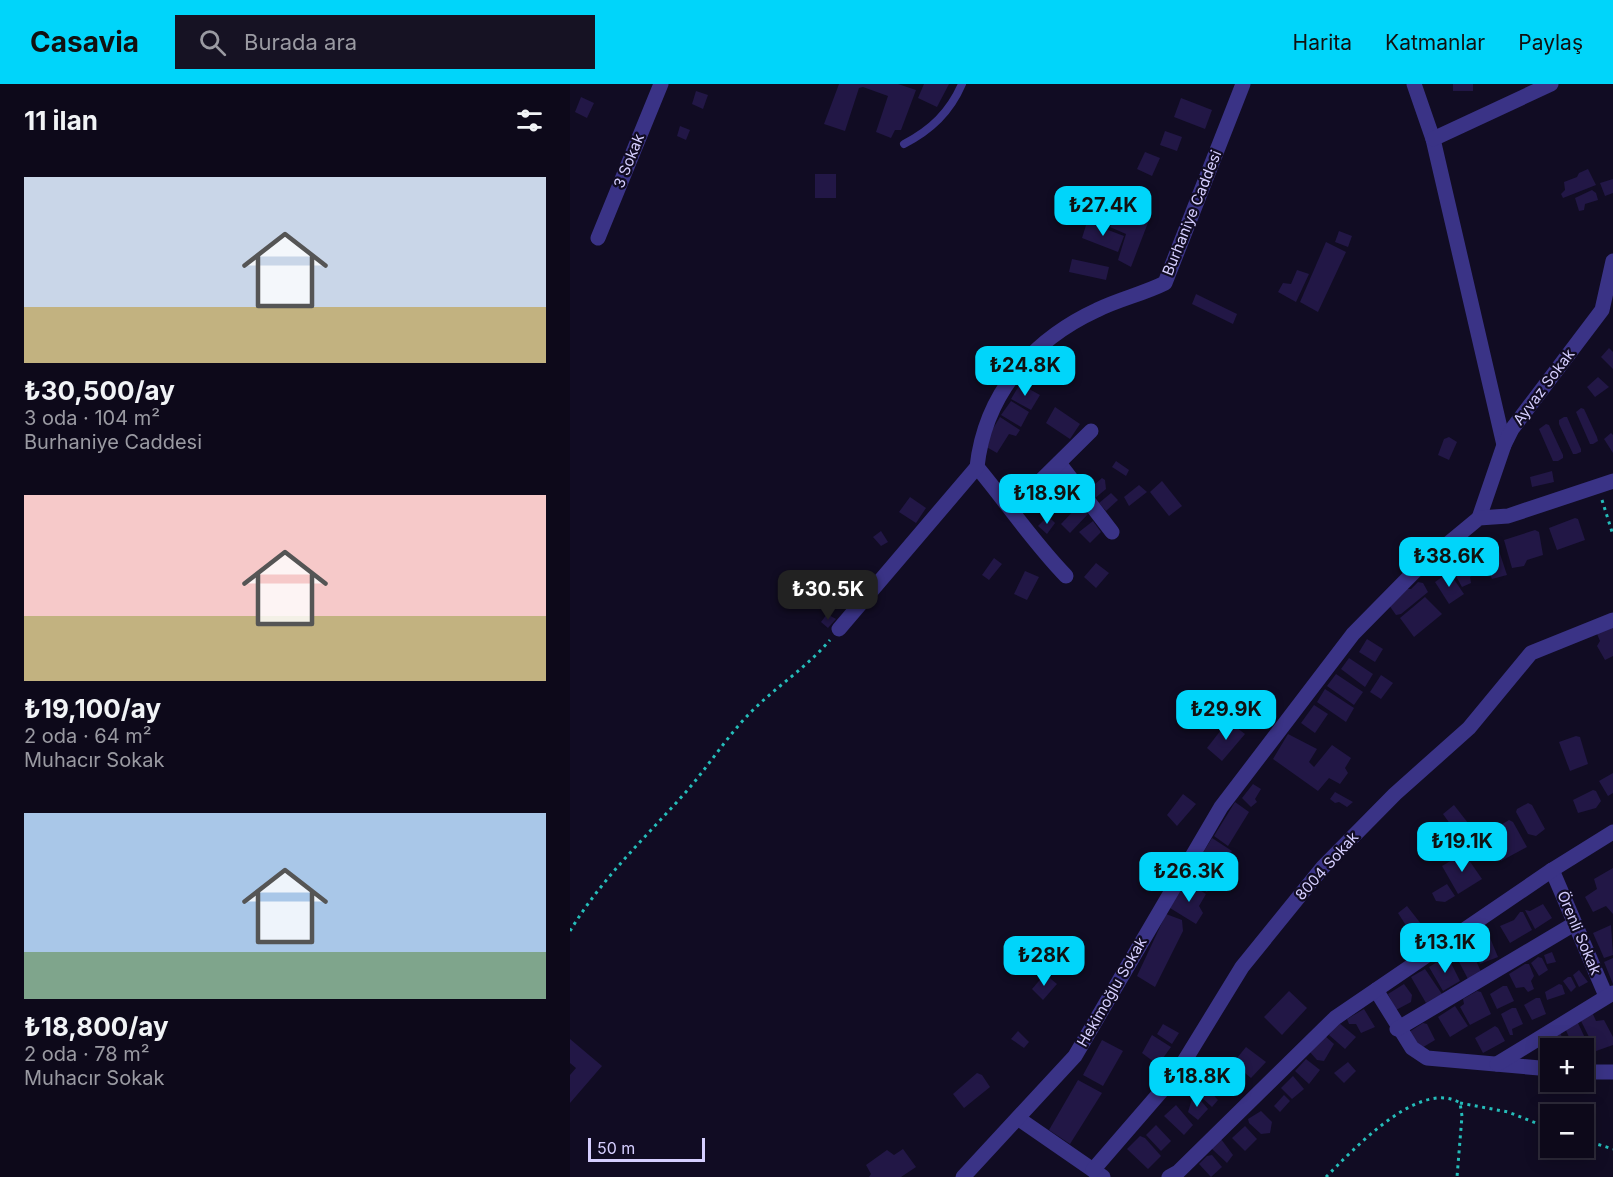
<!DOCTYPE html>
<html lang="tr">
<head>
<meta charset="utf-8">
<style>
  body { margin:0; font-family:Inter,sans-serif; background:#161223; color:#f1f3f6; height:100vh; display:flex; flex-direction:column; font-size:22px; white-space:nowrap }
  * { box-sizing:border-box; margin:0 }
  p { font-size:20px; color:#9a9aa2 }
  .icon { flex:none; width:33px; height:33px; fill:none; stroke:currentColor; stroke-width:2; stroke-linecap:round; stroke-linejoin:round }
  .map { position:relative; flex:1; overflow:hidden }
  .sheet { display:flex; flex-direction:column; background:#0d091a; width:570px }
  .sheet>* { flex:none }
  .controls { position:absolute; left:970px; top:954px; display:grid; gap:12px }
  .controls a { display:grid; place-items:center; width:54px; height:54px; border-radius:0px; background:#0d091a; box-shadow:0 3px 15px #0003,0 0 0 2px #2d2a39; font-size:30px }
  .scale { position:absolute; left:18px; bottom:15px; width:117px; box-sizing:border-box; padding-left:6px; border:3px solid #d6cfff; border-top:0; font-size:16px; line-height:21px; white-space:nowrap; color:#d6cfff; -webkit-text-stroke:4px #110c23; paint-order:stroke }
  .price { position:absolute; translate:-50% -51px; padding:0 14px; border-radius:12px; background:#00d5fa; color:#111; font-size:20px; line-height:39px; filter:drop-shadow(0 2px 3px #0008) }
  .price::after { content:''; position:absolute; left:50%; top:36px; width:18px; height:14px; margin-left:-9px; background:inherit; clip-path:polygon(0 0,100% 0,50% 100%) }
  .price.current { background:#222; color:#fff }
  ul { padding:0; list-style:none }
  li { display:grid; align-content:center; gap:12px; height:318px; padding:0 24px }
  li span { display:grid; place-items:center; height:186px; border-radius:0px; color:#555 }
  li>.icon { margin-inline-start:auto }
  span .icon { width:108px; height:108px; fill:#fffc; stroke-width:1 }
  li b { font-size:26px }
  h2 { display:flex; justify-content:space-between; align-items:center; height:72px; padding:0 24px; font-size:26px }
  header { display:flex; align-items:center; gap:36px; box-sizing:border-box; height:84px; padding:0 30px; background:#00d5fa; color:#111 }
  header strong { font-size:28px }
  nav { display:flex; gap:33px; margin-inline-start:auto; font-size:21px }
  .search { width:420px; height:54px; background:#161223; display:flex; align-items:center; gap:15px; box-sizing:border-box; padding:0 21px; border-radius:0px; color:#9a9aa2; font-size:22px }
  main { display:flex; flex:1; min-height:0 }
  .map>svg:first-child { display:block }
</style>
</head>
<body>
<header>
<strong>Casavia</strong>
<div class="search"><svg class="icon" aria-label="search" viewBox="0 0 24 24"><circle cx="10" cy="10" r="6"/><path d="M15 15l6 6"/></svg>Burada ara</div>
<nav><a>Harita</a><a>Katmanlar</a><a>Paylaş</a></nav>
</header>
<main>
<section class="sheet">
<h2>11 ilan<svg class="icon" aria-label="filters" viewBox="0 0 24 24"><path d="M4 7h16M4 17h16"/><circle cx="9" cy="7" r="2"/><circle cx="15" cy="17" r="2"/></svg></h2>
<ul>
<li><span style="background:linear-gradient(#c9d6e8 70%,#c2b280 0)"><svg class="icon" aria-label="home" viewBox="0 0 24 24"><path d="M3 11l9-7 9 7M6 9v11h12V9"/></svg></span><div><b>₺30,500/ay</b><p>3 oda · 104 m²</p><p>Burhaniye Caddesi</p></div></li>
<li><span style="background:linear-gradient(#f6c9c9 65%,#c2b280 0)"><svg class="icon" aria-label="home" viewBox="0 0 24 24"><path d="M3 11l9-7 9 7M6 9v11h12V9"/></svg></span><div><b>₺19,100/ay</b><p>2 oda · 64 m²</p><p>Muhacır Sokak</p></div></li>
<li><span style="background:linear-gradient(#a9c7e8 75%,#7fa58c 0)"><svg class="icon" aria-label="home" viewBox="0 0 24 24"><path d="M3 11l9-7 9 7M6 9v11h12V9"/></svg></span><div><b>₺18,800/ay</b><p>2 oda · 78 m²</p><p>Muhacır Sokak</p></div></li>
</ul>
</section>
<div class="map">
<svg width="1043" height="1093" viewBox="0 0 1043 1093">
  <rect width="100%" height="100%" fill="#110c23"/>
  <g fill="#221746">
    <polygon points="269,0 328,0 346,6 331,46 325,46 321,54 306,48 318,12 293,3 289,4 275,47 254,40"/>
    <polygon points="354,0 379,0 367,23 348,14"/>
    <rect x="883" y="0" width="20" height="7"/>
    <polygon points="126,7 138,11 133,25 122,20"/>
    <polygon points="11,13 24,19 17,34 5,28"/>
    <polygon points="611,14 642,26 635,45 604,33"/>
    <polygon points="110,42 120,46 116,56 107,52"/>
    <polygon points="595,47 612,53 607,67 590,61"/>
    <polygon points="575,68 590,74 582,92 567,85"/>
    <polygon points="1018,85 1026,101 993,114 991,110 995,106 994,98 1007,93 1009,89"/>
    <rect x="245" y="90" width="21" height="24"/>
    <polygon points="1043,95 1043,109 1035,112 1030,99"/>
    <polygon points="1022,106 1026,109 1028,116 1015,120 1014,126 1009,127 1005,114"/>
    <polygon points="553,126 579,136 561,183 548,176 556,150 540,143 542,140 547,140"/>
    <polygon points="517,138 554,152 548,168 512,154"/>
    <polygon points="769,147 782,152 778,163 765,158"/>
    <polygon points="756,158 776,168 748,228 730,218"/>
    <polygon points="502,175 539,183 536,196 499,188"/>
    <polygon points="727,186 739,190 726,218 708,208 713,199 721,200"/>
    <polygon points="626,210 667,230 663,240 622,220"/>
    <polygon points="1039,264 1043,268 1043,285 1031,273"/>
    <polygon points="1028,293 1039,303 1025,313 1017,303"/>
    <polygon points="450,300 470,311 461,326 441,315"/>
    <polygon points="441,317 459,328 451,343 431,331"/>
    <polygon points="485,323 510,340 500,355 476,339"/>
    <polygon points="1011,324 1014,325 1027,353 1028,357 1023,360 1020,360 1006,328"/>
    <polygon points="430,333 450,346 446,352 439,350 427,369 413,361"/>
    <polygon points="994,333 997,333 1011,365 1011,368 1006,370 1003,370 989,340 989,336"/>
    <polygon points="976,340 979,341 993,371 993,374 988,377 983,377 969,345"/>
    <polygon points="1041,349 1043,351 1043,369 1034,355"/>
    <polygon points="879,353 887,358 879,376 868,371 874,355"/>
    <polygon points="546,377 559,386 556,392 542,383"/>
    <polygon points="982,387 984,398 962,403 960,393"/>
    <polygon points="532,394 535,396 536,405 524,415 517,407"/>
    <polygon points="478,395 489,406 476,420 465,409"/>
    <polygon points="592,397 612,422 599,432 580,408"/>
    <polygon points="569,401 577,408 559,422 554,413"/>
    <polygon points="541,409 548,416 536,427 529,419"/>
    <polygon points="340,413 356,424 346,439 329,428"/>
    <polygon points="463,413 470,420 464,428 455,421"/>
    <polygon points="508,422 518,430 500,449 491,440"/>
    <polygon points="478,432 485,439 477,450 468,442"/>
    <polygon points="1005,434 1008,435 1015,456 987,466 979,444"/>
    <polygon points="523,437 531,448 520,459 509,448"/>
    <polygon points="965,446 969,448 973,471 957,476 954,482 942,484 934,456"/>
    <polygon points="311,447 318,458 311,462 303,453"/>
    <polygon points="917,458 920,462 927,461 937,491 922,495 908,463"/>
    <polygon points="900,462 903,462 912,485 900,493 901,499 892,503 877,476"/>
    <polygon points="424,474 432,480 419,496 412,491"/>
    <polygon points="526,479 539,489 526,504 514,493"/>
    <polygon points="455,487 469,493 457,516 444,510"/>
    <polygon points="879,488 894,510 879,520 865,498"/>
    <polygon points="848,498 853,499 858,508 831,530 826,531 819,521 836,505 841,505"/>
    <polygon points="855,513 872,530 844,553 830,534"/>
    <polygon points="257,530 266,535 258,544 251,538"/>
    <polygon points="1043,542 1043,572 1035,576 1027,562 1030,557 1025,545"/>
    <polygon points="797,555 813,565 805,578 789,568"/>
    <polygon points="779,574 803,590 795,603 771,585"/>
    <polygon points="766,590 793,608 784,621 757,602"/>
    <polygon points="811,591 823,599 811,615 800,608"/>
    <polygon points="755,605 784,624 776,638 747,618"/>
    <polygon points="744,621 758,630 745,649 731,639"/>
    <polygon points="658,637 675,650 652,677 637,664"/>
    <polygon points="718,650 747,665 739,678 744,683 762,661 781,674 775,684 778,689 770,700 759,694 748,707 703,675"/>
    <polygon points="1006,652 1010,653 1018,680 1000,687 989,658"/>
    <polygon points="1043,689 1043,709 1038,712 1029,697"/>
    <polygon points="683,700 691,705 685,715 687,718 681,723 672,714"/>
    <polygon points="1023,706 1026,707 1031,717 1026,724 1008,729 1003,716"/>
    <polygon points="765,708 783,718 777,723 769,718 765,719 760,715"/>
    <polygon points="613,710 626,720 607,742 597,731"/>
    <polygon points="665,718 679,728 658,762 644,752"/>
    <polygon points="958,719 962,721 975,745 966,752 958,750 946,728 947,725"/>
    <polygon points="884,721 905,748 893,758 873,730"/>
    <polygon points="939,736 943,738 957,763 931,777 916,750"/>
    <polygon points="642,754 662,767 637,808 617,795"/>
    <polygon points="894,769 912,795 888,810 872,782"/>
    <polygon points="1043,784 1043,830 1036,822 1023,828 1015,813 1027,805 1024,795"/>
    <polygon points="615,797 636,810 629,822 633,829 626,840 600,824"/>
    <polygon points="877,800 885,812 875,818 866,817 862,809"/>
    <polygon points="973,820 982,834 965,845 955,826 960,827"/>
    <polygon points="837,822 855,845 844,854 828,829"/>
    <polygon points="950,828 953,828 962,846 940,859 930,842 944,836"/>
    <polygon points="596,830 612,836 613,847 585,903 567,892"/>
    <polygon points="1041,841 1043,871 1034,874 1023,849"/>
    <polygon points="917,854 920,854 928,873 910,880 903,863"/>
    <polygon points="896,863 900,863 912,890 899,897 887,874 888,867"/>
    <polygon points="982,868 986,878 977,880 974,871"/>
    <polygon points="875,873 879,875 890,897 873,907 859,883"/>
    <polygon points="968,873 972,874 978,886 969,892 961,879"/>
    <polygon points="1043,874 1043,900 1034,878"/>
    <polygon points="955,880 959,880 964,892 961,897 964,905 958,908 954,903 946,904 939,890"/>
    <polygon points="855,885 872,910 856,919 841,893"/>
    <polygon points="1009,886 1018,898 1009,903 1003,891"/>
    <polygon points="475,890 487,900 473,916 462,905"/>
    <polygon points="998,893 1001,893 1006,903 1001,908 993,897"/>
    <polygon points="834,900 842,911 841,918 826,926 818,910"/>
    <polygon points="989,900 992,901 995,910 977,916 975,908"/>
    <polygon points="933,902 937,902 944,917 927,925 920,910"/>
    <polygon points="719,907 737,924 712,951 694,933"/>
    <polygon points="907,907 911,908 921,930 900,941 890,923 894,920 893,915"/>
    <polygon points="966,914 970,914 976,930 962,936 954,921"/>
    <polygon points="885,922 898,942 880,953 868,933"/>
    <polygon points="942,924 946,924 953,940 942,945 943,951 940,951 931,930"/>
    <polygon points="794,925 805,943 791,949 786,940 779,940 777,935"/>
    <polygon points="1022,928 1026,937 1034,936 1043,953 1043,961 1026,967 1010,935"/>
    <polygon points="768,938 786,953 775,965 759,951"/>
    <polygon points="853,939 857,940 865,956 850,965 839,948"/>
    <polygon points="1005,939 1008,939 1015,954 1002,960 995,944"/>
    <polygon points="593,940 609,949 602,960 587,950"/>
    <polygon points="925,942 928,944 935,957 913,969 905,954"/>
    <polygon points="448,947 459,958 454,964 441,955"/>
    <polygon points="990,949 997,962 994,964 988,964 981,955"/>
    <polygon points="582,951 601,963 588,981 572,969"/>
    <polygon points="754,951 764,960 754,977 747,976 739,967"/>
    <polygon points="0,955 32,982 0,1019 0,991 6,984 0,979"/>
    <polygon points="532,956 553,967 533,1002 513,991"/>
    <polygon points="676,963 696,978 681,994 663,979"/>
    <polygon points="736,975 750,986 739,1000 725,987"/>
    <polygon points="778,978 786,987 774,999 764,989"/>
    <polygon points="660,981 672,991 659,1004 649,994"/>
    <polygon points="407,989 412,991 420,1003 394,1024 383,1010"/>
    <polygon points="723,992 734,1005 722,1015 711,1004"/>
    <polygon points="508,996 532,1009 500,1060 479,1046"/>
    <polygon points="633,1004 638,1005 648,1016 642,1023 628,1010"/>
    <polygon points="714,1011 720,1017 710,1028 704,1022"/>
    <polygon points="627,1012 638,1025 628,1036 618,1028 622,1015"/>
    <polygon points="606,1021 623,1041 614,1051 594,1032"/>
    <polygon points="691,1027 702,1038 700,1049 691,1050 679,1039 678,1035"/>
    <polygon points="586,1041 601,1057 591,1067 576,1051"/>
    <polygon points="675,1042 687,1055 675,1067 662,1054"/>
    <polygon points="570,1052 575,1054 591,1072 578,1085 557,1065"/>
    <polygon points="651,1055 663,1071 657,1079 641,1064"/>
    <polygon points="333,1065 346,1083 331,1093 299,1093 301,1090 296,1081 317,1066 324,1071"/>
    <polygon points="642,1071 652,1083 641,1093 629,1080 637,1072"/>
  </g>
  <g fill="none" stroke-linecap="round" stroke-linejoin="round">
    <g stroke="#25bdba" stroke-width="3" stroke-dasharray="3 4.5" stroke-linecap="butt">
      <polyline points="1032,416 1043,451"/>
      <path d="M0,847C32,794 75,754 115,709C138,683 157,652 182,627C207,602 236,584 260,556"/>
      <polyline points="890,1019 938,1028 981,1045"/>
      <polyline points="1014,1056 1043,1065"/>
      <path d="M756,1093C782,1067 849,994 890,1019L892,1032L887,1093"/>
    </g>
    <path stroke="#3a3386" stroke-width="8" d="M334,60C361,46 380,28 392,0"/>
    <g stroke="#3a3386" stroke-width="15">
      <polyline points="844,0 863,55 934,361"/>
      <polyline points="863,55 981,0"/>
      <polyline points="28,154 91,0"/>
      <polyline points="489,379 542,448"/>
      <path d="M407,383C437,419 463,458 496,492"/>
      <polyline points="442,425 521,347"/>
      <polyline points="909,434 934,361 942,345 1032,226 1043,177"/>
      <path d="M269,545L407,383C415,310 462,256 527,226C549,215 573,210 595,199L673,0"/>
      <polyline points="982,786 1036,912"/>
      <polyline points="806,906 842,964 857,974 981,985"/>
      <polyline points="827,945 1004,840"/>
      <polyline points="927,980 1043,909"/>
      <polyline points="1014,988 1043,988"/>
      <polyline points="449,1035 533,1093"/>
      <polyline points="523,1086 607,989 672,883 753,783 825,710 899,644 961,569 1043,536"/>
      <polyline points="393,1093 505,972 651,723 783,550 845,487 909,434 938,432 1043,397"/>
      <polyline points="599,1093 608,1088 765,934 982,786 1043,748"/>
    </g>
  </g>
  <g text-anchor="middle" stroke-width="4.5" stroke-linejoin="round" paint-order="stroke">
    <g font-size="15" fill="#d6cfff" stroke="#110c23">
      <text transform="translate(59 77) rotate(-68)" y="5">3 Sokak</text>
      <text transform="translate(622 129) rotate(-68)" y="5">Burhaniye Caddesi</text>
      <text transform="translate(974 303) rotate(-53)" y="5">Ayvaz Sokak</text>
      <text transform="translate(757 782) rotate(-48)" y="5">8004 Sokak</text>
      <text transform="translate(1009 849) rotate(67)" y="5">Örenli Sokak</text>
      <text transform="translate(542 908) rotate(-60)" y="5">Hekimoğlu Sokak</text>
    </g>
  </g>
</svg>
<div class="controls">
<a>+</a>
<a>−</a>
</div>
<div class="scale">50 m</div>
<b class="price" style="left:533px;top:153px">₺27.4K</b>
<b class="price" style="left:455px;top:313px">₺24.8K</b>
<b class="price" style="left:477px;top:441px">₺18.9K</b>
<b class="price" style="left:879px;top:504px">₺38.6K</b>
<b class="price current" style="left:258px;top:537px">₺30.5K</b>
<b class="price" style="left:656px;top:657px">₺29.9K</b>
<b class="price" style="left:892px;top:789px">₺19.1K</b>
<b class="price" style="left:619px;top:819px">₺26.3K</b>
<b class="price" style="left:875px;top:890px">₺13.1K</b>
<b class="price" style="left:474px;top:903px">₺28K</b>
<b class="price" style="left:627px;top:1024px">₺18.8K</b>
</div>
</main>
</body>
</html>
